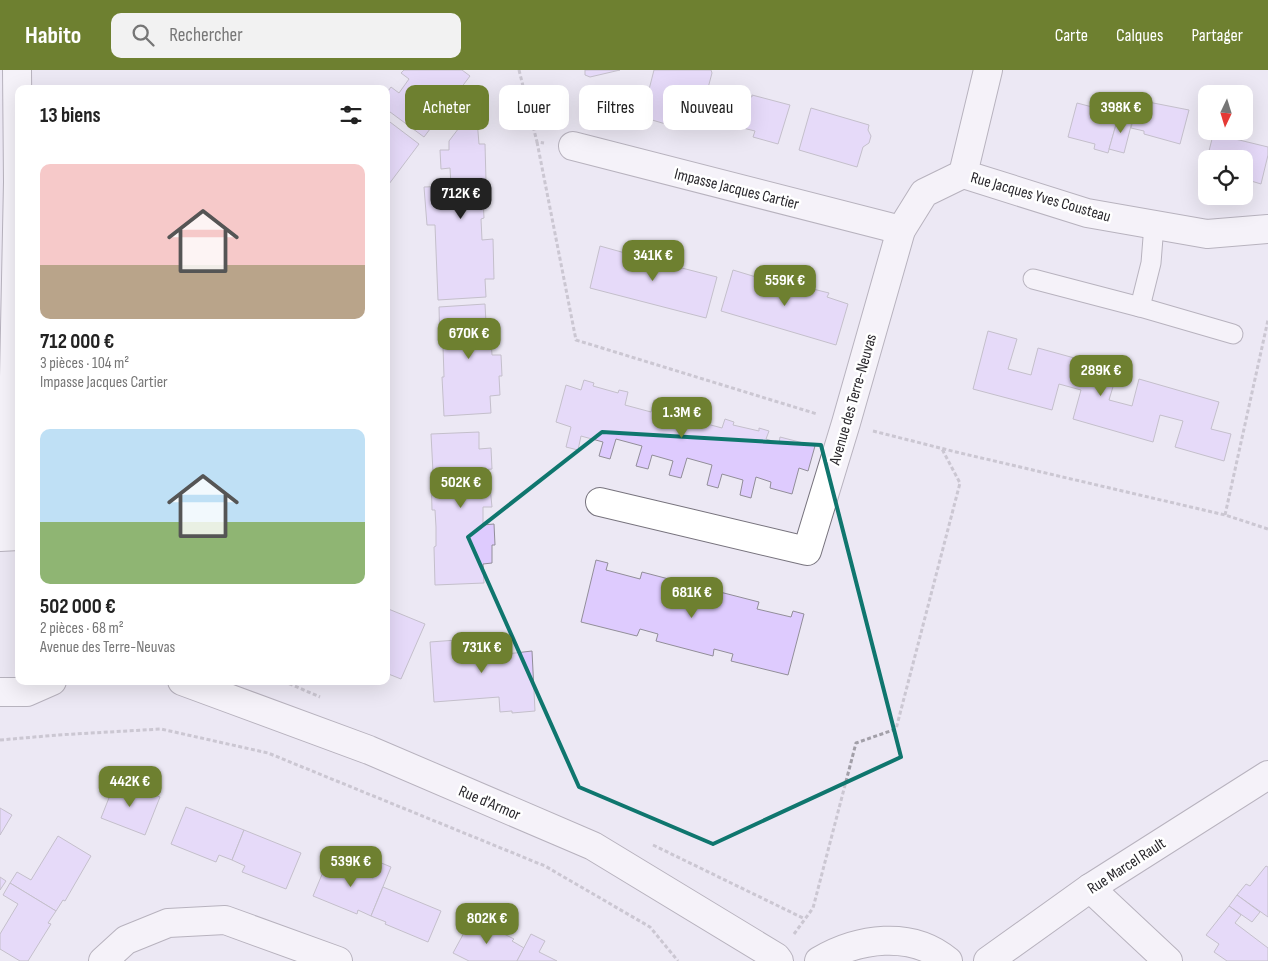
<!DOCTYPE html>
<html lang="fr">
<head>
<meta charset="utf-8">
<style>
  body { margin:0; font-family:"Sofia Sans Condensed",sans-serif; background:#f2f2f2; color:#222; height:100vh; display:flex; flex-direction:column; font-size:19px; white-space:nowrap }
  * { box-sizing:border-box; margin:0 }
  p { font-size:16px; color:#767676 }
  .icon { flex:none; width:28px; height:28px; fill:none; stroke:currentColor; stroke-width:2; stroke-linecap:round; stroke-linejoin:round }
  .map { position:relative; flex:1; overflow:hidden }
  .drawer { position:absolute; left:15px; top:15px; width:375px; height:600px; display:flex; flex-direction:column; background:#fff; border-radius:10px; box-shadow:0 5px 20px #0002 }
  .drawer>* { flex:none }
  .banner { position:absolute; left:405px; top:15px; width:475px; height:45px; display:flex; gap:10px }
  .needle { width:32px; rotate:184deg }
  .tools { position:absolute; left:1198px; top:15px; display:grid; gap:10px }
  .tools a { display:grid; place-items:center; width:55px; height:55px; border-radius:10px; background:#fff; box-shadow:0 5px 20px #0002; font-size:25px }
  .price { position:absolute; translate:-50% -42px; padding:0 11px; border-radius:10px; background:#6e8030; color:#fff; font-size:16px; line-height:32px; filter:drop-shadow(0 1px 2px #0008) }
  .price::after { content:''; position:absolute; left:50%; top:30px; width:15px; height:11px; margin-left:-8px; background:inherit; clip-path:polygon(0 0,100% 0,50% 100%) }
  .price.current { background:#222; color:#fff }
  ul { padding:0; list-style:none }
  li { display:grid; align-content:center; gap:10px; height:265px; padding:0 25px }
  li span { display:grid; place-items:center; height:155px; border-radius:10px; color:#555 }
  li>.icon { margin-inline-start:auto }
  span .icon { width:90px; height:90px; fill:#fffc; stroke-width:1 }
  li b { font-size:21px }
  h2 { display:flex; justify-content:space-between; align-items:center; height:60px; padding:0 25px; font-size:21px }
  .tag { padding:0 18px; border-radius:10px; background:#fff; box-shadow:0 5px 20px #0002; font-size:18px; line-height:45px }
  .tag.current { background:#6e8030; color:#fff }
  header { display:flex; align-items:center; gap:30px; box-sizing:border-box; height:70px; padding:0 25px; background:#6e8030; color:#fff }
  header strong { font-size:24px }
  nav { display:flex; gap:28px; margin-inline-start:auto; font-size:18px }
  .search { width:350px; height:45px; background:#f2f2f2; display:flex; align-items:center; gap:12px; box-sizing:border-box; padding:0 18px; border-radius:10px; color:#767676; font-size:19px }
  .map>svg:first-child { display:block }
</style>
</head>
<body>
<header>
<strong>Habito</strong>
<div class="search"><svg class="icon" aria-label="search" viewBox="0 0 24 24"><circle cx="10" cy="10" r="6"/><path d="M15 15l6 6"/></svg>Rechercher</div>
<nav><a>Carte</a><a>Calques</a><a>Partager</a></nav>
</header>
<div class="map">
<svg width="1268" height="891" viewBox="0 0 1268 891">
  <rect width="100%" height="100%" fill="#ece8f4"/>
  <g fill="#decbfe" stroke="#928e99">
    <polygon points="404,0 462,0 470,6 424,67 386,39 386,24 391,17 399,23 409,9 401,3"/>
    <polygon points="585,0 620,0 590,7 585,5"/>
    <polygon points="654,0 711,0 712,3 701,44 681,39 680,35 674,34 669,55 642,47"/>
    <polygon points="737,23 752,27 752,25 790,35 778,74 753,67 755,61 743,58 744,55 729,50"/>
    <polygon points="1138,30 1189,40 1180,74 1144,64 1144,61 1131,58"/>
    <polygon points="1077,33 1119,44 1108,83 1094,79 1095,74 1068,67"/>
    <polygon points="811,38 869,55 868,60 871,66 869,73 863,77 857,97 799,80"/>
    <polygon points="1119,44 1133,48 1124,83 1109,79"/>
    <polygon points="386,49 419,74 386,118"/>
    <polygon points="465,50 477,50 479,74 485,74 486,111 472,112 473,129 483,128 484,148 481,149 482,170 493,169 494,209 485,209 486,227 438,230 435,155 427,155 424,117 451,116 450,98 441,99 440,80 449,80 449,71"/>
    <polygon points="1214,61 1233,61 1231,68 1268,77 1268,85 1261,114 1248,110 1246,118 1244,117 1244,89 1207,89"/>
    <polygon points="600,176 643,188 644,184 676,192 674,196 717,207 706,248 590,218"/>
    <polygon points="733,200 756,207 757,204 788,213 787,216 812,223 813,219 829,223 827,227 848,234 836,275 721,241"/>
    <polygon points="485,234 486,253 497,252 498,269 491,269 492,285 501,285 502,306 499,306 500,325 490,326 491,343 444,346 442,307 444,307 443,276 440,276 439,237"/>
    <polygon points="988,261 1017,269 1008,299 1031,305 1038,278 1118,300 1109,330 1132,336 1139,309 1219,332 1211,359 1231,364 1224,391 1175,377 1183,351 1160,345 1153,372 1073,349 1081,320 1059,314 1052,340 973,319"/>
    <polygon points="584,310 594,313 593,316 618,323 619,320 628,322 625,335 651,342 654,330 664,332 663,335 688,342 689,339 699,342 696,351 722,358 725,349 734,352 733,355 759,361 759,358 769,361 766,369 779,373 780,367 815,376 808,401 799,398 792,424 770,418 771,412 756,407 751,428 740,425 743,410 722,404 718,418 707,415 712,395 687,388 681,408 669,405 673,391 652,385 648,399 636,396 642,376 616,369 610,389 599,386 603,372 581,366 578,380 566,377 571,357 556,352 566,315 581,320"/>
    <polygon points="479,362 479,379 491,378 492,399 481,400 481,417 490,417 492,437 483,437 483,455 494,454 495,475 492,475 492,493 483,494 484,513 435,515 434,477 436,476 436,457 435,440 432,440 431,402 433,402 431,364"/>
    <polygon points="596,490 608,493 606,500 640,509 642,502 684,513 682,519 715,528 716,521 759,532 757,539 791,547 793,541 804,544 788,605 731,591 733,584 714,579 713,586 656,571 658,564 640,559 637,566 581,552"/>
    <polygon points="386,538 425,554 401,609 386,603"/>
    <polygon points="497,567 498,585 532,581 535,641 512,643 512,641 500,642 499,627 434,632 430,572"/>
    <polygon points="116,710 160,727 145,765 101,748"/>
    <polygon points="186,737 244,760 232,790 219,785 216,792 171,774"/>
    <polygon points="0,738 12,745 0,765"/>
    <polygon points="244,760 301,783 286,819 242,802 245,796 232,790"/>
    <polygon points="58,766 91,786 65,831 63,830 56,841 10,813 17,802 31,810"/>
    <polygon points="338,779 361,788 356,801 330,790 333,781"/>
    <polygon points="328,790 373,808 379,792 391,797 371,846 358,840 357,844 313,826"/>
    <polygon points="1266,796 1268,797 1268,847 1237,825 1246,814 1250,816"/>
    <polygon points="0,807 6,811 0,820"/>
    <polygon points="10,813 56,841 48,853 51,854 28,891 20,891 0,879 0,864 18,834 3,825"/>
    <polygon points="383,817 441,841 428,872 385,854 386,852 371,846"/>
    <polygon points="1237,825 1260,842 1252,852 1229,836"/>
    <polygon points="1229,836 1241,845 1235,853 1268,878 1268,891 1227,891 1214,882 1219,874 1206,865"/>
    <polygon points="472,848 514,869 512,871 524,878 517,891 469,891 453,883"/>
    <polygon points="531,864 545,871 539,882 557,891 517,891"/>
  </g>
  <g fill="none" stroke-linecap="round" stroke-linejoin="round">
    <g stroke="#77737d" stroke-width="21">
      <g id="lane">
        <polyline points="1033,209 1140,237 1233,264"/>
        <polyline points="1140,237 1151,193 1154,155"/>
      </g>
    </g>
    <g stroke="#77737d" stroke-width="30">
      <g id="street">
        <polyline points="573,76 901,160"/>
        <polyline points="963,104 1087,143 1207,164 1268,159"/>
        <polyline points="600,432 807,481 846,353 901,160 924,123 963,104 988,0"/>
        <polyline points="14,465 12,404 18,112 17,0"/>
        <polyline points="1090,818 1168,891"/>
        <polyline points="103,891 126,870 168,853 225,850 338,891"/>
      </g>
    </g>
    <g stroke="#77737d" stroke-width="30">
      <g id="secondary">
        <polyline points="0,467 19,466"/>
        <polyline points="182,611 369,680 593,776 776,887 779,891"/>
        <polyline points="0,622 27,622 52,611"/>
        <path d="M819,891C858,868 911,860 948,891"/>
        <polyline points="988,891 1090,818 1268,705"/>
      </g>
    </g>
    <g stroke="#a29fa8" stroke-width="3" stroke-dasharray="4 2.5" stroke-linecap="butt">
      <polyline points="519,0 537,72 544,73"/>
      <polyline points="537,72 576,270 817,344"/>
      <polyline points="873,361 956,382 1225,445 1268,459"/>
      <polyline points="1225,445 1268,250"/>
      <polyline points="283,611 320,627"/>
      <polyline points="0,670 58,665 161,659 268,683 545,796 650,857 678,891"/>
      <polyline points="653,775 805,849"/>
      <polyline points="794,864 813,838 856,673 896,659 960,413 942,379"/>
    </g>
    <use href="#lane" stroke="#fff" stroke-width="19"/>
    <use href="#street" stroke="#fff" stroke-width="28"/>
    <use href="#secondary" stroke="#fff" stroke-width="28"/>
  </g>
  <path d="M0 0H1268V891H0ZM602,362L821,375L901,687L713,774L579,717L468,467Z" fill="#ece8f4" fill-opacity=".55" fill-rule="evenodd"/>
  <path fill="none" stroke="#0f766e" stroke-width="4" stroke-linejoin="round" d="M602,362L821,375L901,687L713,774L579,717L468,467Z"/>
  <g text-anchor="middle" stroke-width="5" stroke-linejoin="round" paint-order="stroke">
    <g font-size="16" fill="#29272c" stroke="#fff">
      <text transform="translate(737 118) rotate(14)" y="6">Impasse Jacques Cartier</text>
      <text transform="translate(1041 126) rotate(16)" y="6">Rue Jacques Yves Cousteau</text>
      <text transform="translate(852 329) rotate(-74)" y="6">Avenue des Terre-Neuvas</text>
      <text transform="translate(490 732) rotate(23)" y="6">Rue d'Armor</text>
      <text transform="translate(1126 795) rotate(-33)" y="6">Rue Marcel Rault</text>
    </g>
  </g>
</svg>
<div class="tools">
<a><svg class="needle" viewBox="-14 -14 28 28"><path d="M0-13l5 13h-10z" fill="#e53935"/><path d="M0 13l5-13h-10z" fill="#767676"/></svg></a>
<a><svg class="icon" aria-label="locate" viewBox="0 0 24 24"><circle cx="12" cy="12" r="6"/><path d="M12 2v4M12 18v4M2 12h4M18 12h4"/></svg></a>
</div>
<b class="price" style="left:1121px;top:64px">398K €</b>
<b class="price current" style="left:461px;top:150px">712K €</b>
<b class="price" style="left:653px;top:212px">341K €</b>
<b class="price" style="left:785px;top:237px">559K €</b>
<b class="price" style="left:469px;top:290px">670K €</b>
<b class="price" style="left:1101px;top:327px">289K €</b>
<b class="price" style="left:682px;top:369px">1.3M €</b>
<b class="price" style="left:461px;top:439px">502K €</b>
<b class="price" style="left:692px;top:549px">681K €</b>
<b class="price" style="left:482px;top:604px">731K €</b>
<b class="price" style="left:130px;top:738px">442K €</b>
<b class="price" style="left:351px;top:818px">539K €</b>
<b class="price" style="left:487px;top:875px">802K €</b>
<div class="banner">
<a class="tag current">Acheter</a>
<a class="tag">Louer</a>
<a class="tag">Filtres</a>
<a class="tag">Nouveau</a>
</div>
<section class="drawer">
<h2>13 biens<svg class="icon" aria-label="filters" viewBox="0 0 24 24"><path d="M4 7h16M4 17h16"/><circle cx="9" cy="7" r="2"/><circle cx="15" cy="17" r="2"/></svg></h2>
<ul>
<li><span style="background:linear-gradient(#f6c9c9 65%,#b9a48a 0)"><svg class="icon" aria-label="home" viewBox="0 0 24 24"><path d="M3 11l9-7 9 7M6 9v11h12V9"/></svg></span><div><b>712 000 €</b><p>3 pièces · 104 m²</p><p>Impasse Jacques Cartier</p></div></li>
<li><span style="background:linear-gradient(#bfe0f5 60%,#8fb573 0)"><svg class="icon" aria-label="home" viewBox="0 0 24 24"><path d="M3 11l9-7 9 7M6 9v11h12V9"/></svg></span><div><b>502 000 €</b><p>2 pièces · 68 m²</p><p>Avenue des Terre-Neuvas</p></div></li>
</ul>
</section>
</div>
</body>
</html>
